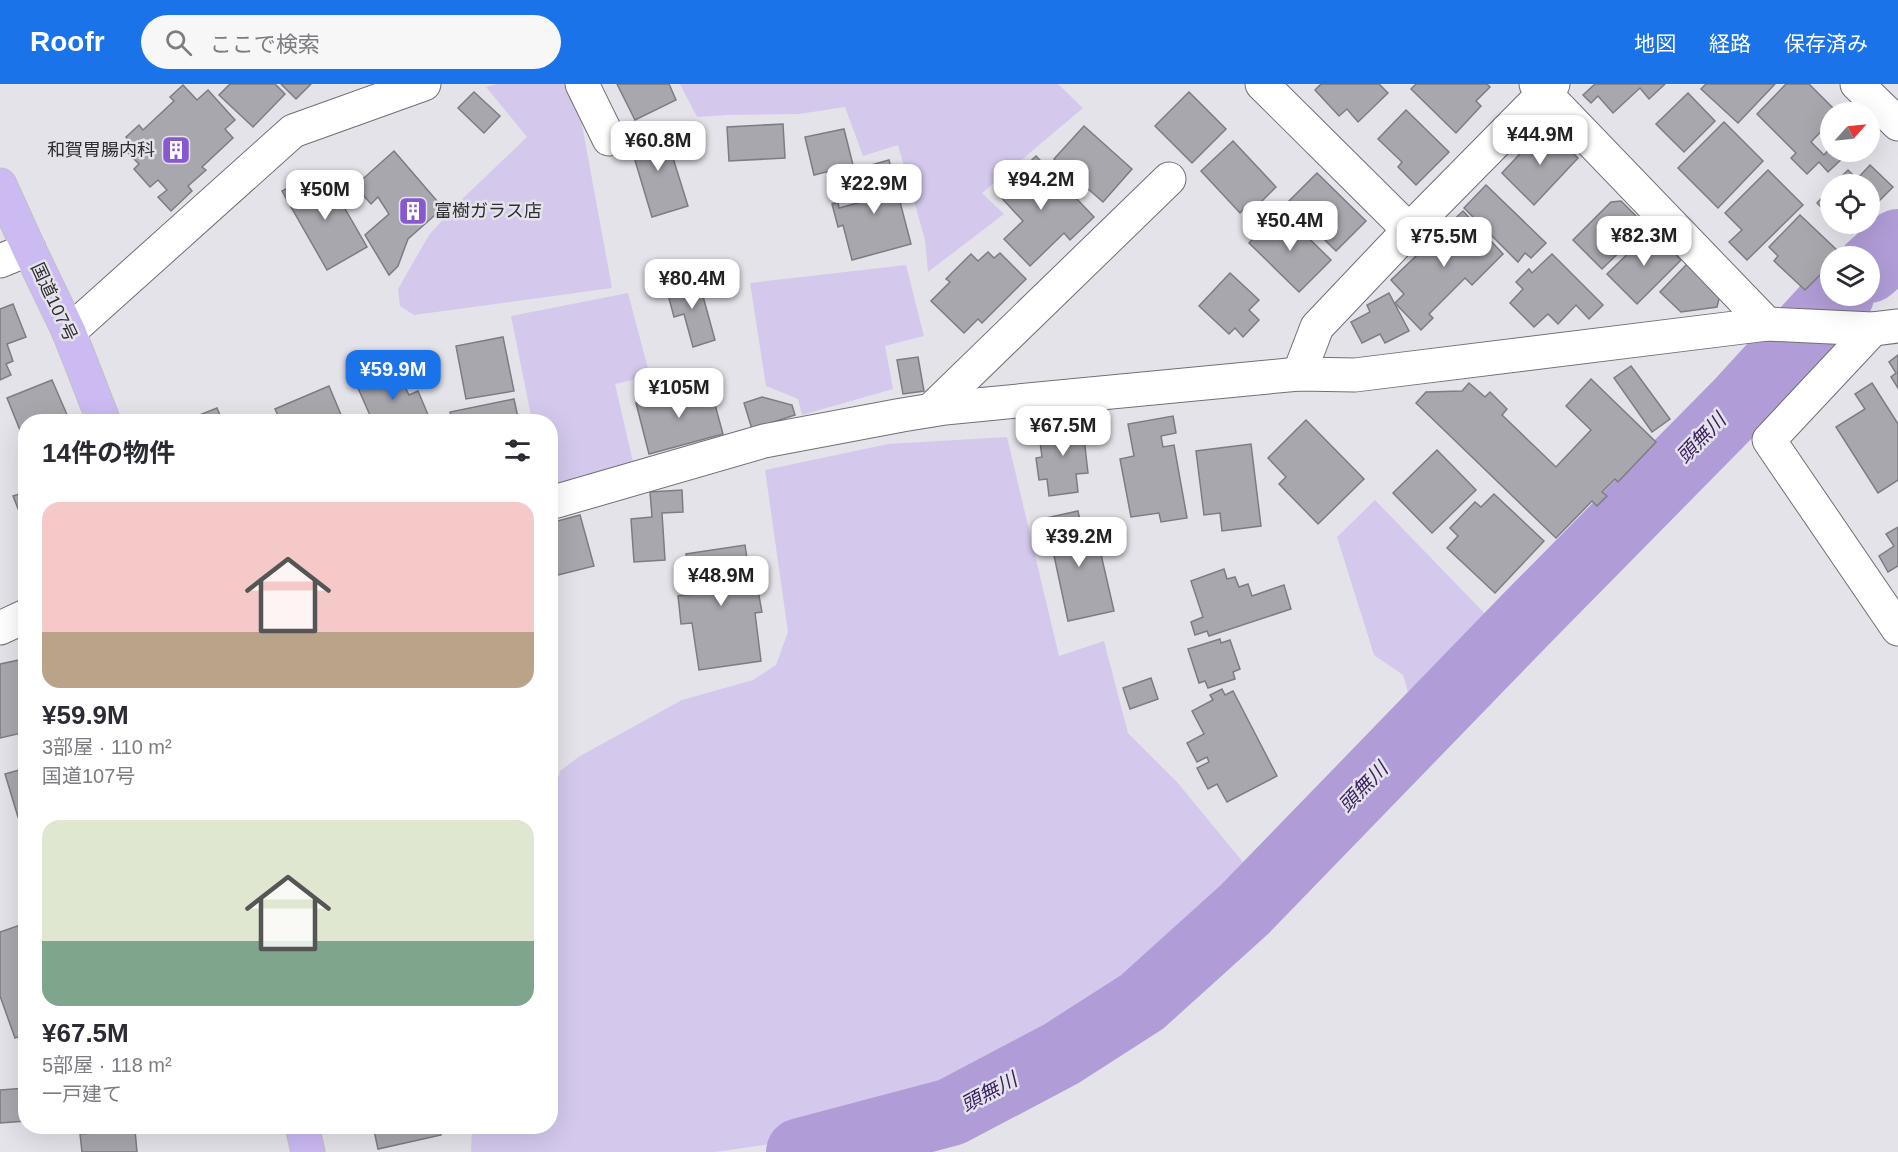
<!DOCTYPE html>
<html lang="ja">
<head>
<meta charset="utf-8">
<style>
  body { margin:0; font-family:Helvetica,"Noto Sans JP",sans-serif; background:#f7f7f7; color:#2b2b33; height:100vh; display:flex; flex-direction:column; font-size:22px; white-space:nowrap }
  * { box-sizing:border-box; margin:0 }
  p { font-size:20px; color:#7c7c81 }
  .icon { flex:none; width:33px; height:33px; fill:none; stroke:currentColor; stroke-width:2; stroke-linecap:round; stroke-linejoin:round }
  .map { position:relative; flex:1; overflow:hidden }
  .sheet { position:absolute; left:18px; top:330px; width:540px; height:720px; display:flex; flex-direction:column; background:#fff; border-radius:24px; box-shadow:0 6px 24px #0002 }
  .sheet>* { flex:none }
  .needle { width:39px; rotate:63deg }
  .controls { position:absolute; left:1820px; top:18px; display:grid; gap:12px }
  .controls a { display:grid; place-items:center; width:60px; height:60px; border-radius:50%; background:#fff; box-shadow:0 6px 24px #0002; font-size:30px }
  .price { position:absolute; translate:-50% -51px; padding:0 14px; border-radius:12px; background:#fff; color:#222; font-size:20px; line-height:39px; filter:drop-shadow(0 2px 3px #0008) }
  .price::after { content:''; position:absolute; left:50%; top:36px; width:18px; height:14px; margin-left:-9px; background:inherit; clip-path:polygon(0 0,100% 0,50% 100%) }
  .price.on { background:#1a73e8; color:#fff }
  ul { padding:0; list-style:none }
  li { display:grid; align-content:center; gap:12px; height:318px; padding:0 24px }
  li span { display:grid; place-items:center; height:186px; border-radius:18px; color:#555 }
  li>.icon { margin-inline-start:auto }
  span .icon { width:108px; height:108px; fill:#fffc; stroke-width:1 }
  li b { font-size:26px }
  h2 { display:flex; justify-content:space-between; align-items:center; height:72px; padding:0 24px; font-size:26px }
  header { display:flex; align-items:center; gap:36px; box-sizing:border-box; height:84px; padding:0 30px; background:#1a73e8; color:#fff }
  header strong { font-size:28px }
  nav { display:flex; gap:33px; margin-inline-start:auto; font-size:21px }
  .search { width:420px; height:54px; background:#f7f7f7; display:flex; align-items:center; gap:15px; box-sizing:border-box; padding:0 21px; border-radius:33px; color:#7c7c81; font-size:22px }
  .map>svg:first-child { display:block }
</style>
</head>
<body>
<header>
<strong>Roofr</strong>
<div class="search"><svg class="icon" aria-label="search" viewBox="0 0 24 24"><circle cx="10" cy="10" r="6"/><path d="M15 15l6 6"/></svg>ここで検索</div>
<nav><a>地図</a><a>経路</a><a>保存済み</a></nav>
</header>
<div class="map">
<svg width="1898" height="1068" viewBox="0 0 1898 1068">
  <rect width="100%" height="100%" fill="#e5e3ea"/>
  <g fill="#d4c9ed">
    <polygon points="496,0 564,0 581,35 612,204 414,231 400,222 398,205 429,151 459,118 527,53 486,3"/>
    <polygon points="680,0 1058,0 1083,24 982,109 1004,130 928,188 925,156 898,61 863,72 845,23 799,30 728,31 697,33"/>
    <polygon points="906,181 924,252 885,262 893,305 802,331 798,315 766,302 750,199"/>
    <polygon points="628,209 650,292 615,300 633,378 551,406 550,338 532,337 511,232"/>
    <polygon points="1007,353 1059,572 1104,557 1128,649 1177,698 1252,789 1152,888 1071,936 916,1015 875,1033 764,1061 715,1068 471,1068 472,1043 550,1042 550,722 560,687 580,672 682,616 753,596 776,581 788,548 765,386 888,360"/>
    <polygon points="1375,416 1492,537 1413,626 1403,591 1374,571 1337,453"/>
  </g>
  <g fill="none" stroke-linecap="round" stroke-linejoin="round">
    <g stroke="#b09dd7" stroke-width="68">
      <polyline points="1869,185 1898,159"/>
      <polyline points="800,1068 951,1028 1061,970 1142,918 1245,825 1528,533 1741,317 1828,222 1840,212"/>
    </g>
  </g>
  <g fill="#a9a7ae" stroke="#7e7c83" stroke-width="1.5">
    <polygon points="230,0 275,0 285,10 253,43 219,11"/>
    <polygon points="281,0 311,0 296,15"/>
    <polygon points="617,0 669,0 676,16 635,36"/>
    <polygon points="1321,0 1379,0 1388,9 1358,38 1347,25 1339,32 1315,6"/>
    <polygon points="1416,0 1487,0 1490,3 1476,17 1481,22 1456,49 1411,5"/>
    <polygon points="1595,0 1665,0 1649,15 1640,4 1613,29 1598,12 1591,19 1583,11"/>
    <polygon points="1706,0 1775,0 1738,39 1701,5"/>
    <polygon points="1786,0 1809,0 1837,28 1830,28 1830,38 1811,58 1824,71 1830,64 1830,68 1849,68 1828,88 1819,78 1807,90 1791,74 1796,69 1757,30"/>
    <polygon points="183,1 197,16 208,6 235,36 225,45 233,54 202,83 206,86 188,102 192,107 171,127 158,113 167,106 158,96 150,103 134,85 139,80 128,69 135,63 126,53 139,41 143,46 174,17 170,13"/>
    <polygon points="474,8 500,32 484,49 458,24"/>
    <polygon points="1189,8 1226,45 1192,79 1155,42"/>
    <polygon points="1688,9 1715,37 1684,68 1656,40"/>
    <polygon points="1406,26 1449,68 1416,101 1398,83 1402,78 1378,55"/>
    <polygon points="1724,38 1763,77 1718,124 1678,84"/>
    <polygon points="783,40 785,74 729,77 727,43"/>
    <polygon points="663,42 688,122 652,133 628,53"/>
    <polygon points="1084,42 1132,85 1103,118 1054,75"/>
    <polygon points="1545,43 1578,74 1534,121 1502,89"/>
    <polygon points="844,45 853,81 814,91 805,53"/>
    <polygon points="1233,57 1276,103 1253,126 1248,121 1240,129 1201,87"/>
    <polygon points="394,67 443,124 408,155 398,182 389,191 365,151 389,130 378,113 371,120 355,102"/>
    <polygon points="1036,72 1094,133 1070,156 1064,149 1030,182 1004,155 1023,137 997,109"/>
    <polygon points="889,76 911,160 852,176 843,141 838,143 832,120 838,118 839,124 865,117 857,85"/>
    <polygon points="1870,81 1893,103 1869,127 1869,100 1834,100 1848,86 1857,95"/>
    <polygon points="1768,86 1803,121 1747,176 1729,158 1742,146 1725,129"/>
    <polygon points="1317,89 1366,137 1336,167 1287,119"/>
    <polygon points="325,90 367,163 327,186 282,107 297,99 300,104"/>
    <polygon points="1486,101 1546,159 1531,174 1525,169 1518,178 1464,124"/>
    <polygon points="1830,105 1830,132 1817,119"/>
    <polygon points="1621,117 1646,142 1602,185 1573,156 1611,118"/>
    <polygon points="1281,127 1331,176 1299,208 1249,159"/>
    <polygon points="1463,127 1503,170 1472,201 1465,194 1429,230 1433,234 1421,246 1395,219 1404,210 1391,196"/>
    <polygon points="1800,131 1841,170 1838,172 1830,172 1830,181 1805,206 1774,177 1778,172 1769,163"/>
    <polygon points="1838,140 1857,140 1848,149"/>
    <polygon points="1652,146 1681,176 1637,220 1607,190"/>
    <polygon points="988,168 994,174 1000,169 1026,195 982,239 978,235 964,249 931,217 950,198 946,195 971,170 978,177"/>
    <polygon points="1552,170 1603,221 1589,235 1576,221 1558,240 1548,230 1534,243 1510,219 1523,205 1516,198 1529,185 1532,189"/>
    <polygon points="1687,180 1720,211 1717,223 1681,228 1660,208"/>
    <polygon points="1230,189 1259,216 1249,226 1259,236 1243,253 1235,244 1229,250 1199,222"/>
    <polygon points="698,194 715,256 693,263 684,230 674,233 666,203"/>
    <polygon points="1389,209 1409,247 1385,259 1380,250 1362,259 1351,238 1370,228 1367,221"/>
    <polygon points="13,220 26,253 7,260 13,277 6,280 11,291 0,296 0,225"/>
    <polygon points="503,253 514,307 466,315 456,262"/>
    <polygon points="1898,271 1898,304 1891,293 1896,289 1889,278"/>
    <polygon points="918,273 924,307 903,310 897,276"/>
    <polygon points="1631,282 1670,335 1652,348 1614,294"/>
    <polygon points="397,286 409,311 418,307 431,338 373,338 358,304"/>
    <polygon points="1591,295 1656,358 1618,398 1615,395 1602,408 1607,412 1597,422 1592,417 1556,454 1416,319 1426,308 1462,307 1469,299 1485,313 1490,308 1507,325 1502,331 1556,383 1591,346 1566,322"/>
    <polygon points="52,296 68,333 56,338 26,338 26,350 22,351 7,314"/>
    <polygon points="709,299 723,350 649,370 636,319"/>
    <polygon points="1872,299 1898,340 1898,396 1878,409 1836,343 1865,325 1855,310"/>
    <polygon points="329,302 344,338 281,338 275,325"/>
    <polygon points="762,313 792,321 795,331 752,345 744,319"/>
    <polygon points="514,315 519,338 452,338 450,328"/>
    <polygon points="217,324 223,338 182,338"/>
    <polygon points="1173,332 1176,349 1161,352 1163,363 1174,361 1187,434 1161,438 1159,429 1131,433 1120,375 1134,372 1128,340"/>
    <polygon points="1082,336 1088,389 1076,390 1078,408 1049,412 1047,395 1039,396 1036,374 1042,373 1040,358 1047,357 1045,341"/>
    <polygon points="1306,336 1364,395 1318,440 1279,400 1286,393 1268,374"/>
    <polygon points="1251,360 1261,442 1222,447 1220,429 1204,431 1196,367"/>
    <polygon points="1437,366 1476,406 1432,449 1393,409"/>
    <polygon points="682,406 683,428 662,429 665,476 634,478 631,435 652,433 650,408"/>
    <polygon points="26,408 26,442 25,442 13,412"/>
    <polygon points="1494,410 1544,457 1495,509 1447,464 1458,452 1450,444 1475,418 1481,423"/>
    <polygon points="1078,427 1084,456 1097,453 1114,527 1068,537 1046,434"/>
    <polygon points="580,431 594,482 550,493 550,439"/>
    <polygon points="1898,443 1898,482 1888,488 1879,472 1894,462 1886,450"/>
    <polygon points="745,461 751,502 757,501 762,528 755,529 761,577 699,586 692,539 681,540 678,512 693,510 690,497 681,499 679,483 687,482 686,470"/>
    <polygon points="1224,485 1227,495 1235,493 1239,503 1248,500 1252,512 1284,501 1291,525 1209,552 1207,547 1195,551 1191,538 1203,533 1191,497"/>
    <polygon points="1220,555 1221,559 1230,556 1240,585 1233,588 1235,595 1208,604 1205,597 1199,599 1188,565"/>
    <polygon points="19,576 22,588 26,587 26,648 0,654 0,580"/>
    <polygon points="1151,594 1158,615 1130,625 1123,604"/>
    <polygon points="1222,605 1225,611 1233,607 1277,692 1227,718 1217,700 1208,705 1197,684 1209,678 1207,673 1197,678 1187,659 1204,650 1192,627 1213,616 1210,611"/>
    <polygon points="26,684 26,731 18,733 5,690"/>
    <polygon points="26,742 26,765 19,744"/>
    <polygon points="26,839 26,950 15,954 0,912 0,848"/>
    <polygon points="26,1004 26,1037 0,1039 0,1006"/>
    <polygon points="373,1042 447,1042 439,1044 441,1051 378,1065"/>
    <polygon points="135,1046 137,1068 82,1068 80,1050"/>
  </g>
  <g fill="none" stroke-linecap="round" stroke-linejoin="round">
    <g stroke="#716f75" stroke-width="35">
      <g id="minor">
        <polyline points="582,0 609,55"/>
        <polyline points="1262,0 1409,146"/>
        <polyline points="1536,0 1767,240"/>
        <polyline points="1857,0 1898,40"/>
        <polyline points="0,177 29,165"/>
        <polyline points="1873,245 1769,356 1898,545"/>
        <polyline points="69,248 293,47 424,0"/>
        <polyline points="1299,290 1317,243 1409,146 1553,0"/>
        <polyline points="931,326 1169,95"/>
        <polyline points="550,419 764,357 902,331 945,324 1299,290 1355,291 1767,240 1873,245 1898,242"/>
        <polyline points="0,544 26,532"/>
      </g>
    </g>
    <g stroke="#c1c0c1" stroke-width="35">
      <g id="highway">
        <polyline points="0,101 29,165 69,248 104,338"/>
        <polyline points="302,1042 308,1068"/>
      </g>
    </g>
    <use href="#minor" stroke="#fff" stroke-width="33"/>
    <use href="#highway" stroke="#ccbaf3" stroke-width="33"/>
  </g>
  <defs>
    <g id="building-square" transform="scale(1.5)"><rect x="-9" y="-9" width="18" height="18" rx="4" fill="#8858d1" stroke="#e5e3ea"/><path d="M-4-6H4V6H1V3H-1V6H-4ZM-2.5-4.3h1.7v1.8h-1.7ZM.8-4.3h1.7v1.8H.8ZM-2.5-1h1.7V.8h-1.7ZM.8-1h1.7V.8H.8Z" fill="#fff"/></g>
  </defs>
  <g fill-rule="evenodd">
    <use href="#building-square" x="176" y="66"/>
    <use href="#building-square" x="413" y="127"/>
  </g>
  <g text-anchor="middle" stroke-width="5" stroke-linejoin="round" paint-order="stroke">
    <g font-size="18" fill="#2f2e31" stroke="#e5e3ea" text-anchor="end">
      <text x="155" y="72">和賀胃腸内科</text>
      <text x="434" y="133" text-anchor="start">富樹ガラス店</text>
    </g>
    <g font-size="18" fill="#2f2e31" stroke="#e5e3ea">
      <text transform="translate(54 218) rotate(65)" y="6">国道107号</text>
    </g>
    <g font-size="20" font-style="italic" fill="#3d2164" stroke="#e5e3ea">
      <text transform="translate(1701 354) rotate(-46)" y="7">頭無川</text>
      <text transform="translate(1363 703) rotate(-46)" y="7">頭無川</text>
      <text transform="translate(989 1008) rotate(-28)" y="7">頭無川</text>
    </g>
  </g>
</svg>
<div class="controls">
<a><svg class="needle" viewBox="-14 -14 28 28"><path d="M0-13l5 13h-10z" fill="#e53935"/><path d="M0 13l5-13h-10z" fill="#7c7c81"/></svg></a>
<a><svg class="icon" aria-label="locate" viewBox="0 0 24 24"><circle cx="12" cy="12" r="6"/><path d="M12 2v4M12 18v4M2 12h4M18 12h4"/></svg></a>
<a><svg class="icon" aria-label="layers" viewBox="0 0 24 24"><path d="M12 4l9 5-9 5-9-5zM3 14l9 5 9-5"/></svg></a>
</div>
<b class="price" style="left:1540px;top:82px">¥44.9M</b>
<b class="price" style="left:658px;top:88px">¥60.8M</b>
<b class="price" style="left:1041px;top:127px">¥94.2M</b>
<b class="price" style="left:874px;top:131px">¥22.9M</b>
<b class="price" style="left:325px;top:137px">¥50M</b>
<b class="price" style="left:1290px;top:168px">¥50.4M</b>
<b class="price" style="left:1644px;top:183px">¥82.3M</b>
<b class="price" style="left:1444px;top:184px">¥75.5M</b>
<b class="price" style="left:692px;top:226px">¥80.4M</b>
<b class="price on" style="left:393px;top:317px">¥59.9M</b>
<b class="price" style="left:679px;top:335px">¥105M</b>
<b class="price" style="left:1063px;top:373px">¥67.5M</b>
<b class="price" style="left:1079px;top:484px">¥39.2M</b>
<b class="price" style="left:721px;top:523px">¥48.9M</b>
<section class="sheet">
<h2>14件の物件<svg class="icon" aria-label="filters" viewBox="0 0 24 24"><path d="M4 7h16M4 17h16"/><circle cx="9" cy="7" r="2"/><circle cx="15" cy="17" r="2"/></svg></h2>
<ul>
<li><span style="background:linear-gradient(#f6c9c9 70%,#b9a48a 0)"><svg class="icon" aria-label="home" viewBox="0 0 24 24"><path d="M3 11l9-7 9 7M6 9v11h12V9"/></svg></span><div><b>¥59.9M</b><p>3部屋 · 110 m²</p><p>国道107号</p></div></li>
<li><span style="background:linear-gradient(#dfe7d0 65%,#7fa58c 0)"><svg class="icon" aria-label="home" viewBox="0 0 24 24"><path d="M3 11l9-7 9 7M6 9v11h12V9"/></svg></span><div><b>¥67.5M</b><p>5部屋 · 118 m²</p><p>一戸建て</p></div></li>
</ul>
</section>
</div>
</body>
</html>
